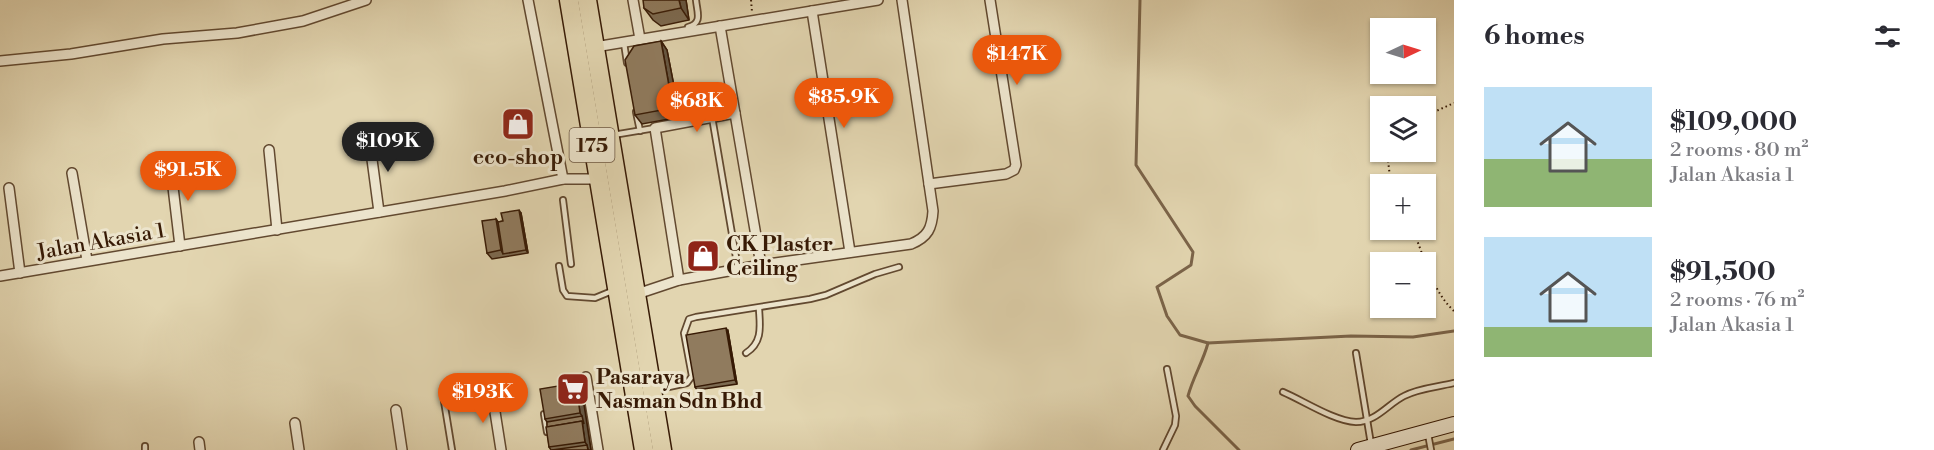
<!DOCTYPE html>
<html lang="en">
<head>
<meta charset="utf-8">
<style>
  body { margin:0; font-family:"Libre Bodoni",serif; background:#f2f2f3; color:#2b2b33; height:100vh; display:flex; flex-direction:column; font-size:22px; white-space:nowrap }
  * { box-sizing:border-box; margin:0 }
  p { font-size:20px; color:#7c7c81 }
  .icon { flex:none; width:33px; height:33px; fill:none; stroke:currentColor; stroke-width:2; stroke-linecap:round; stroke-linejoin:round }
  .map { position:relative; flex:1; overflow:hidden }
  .drawer { display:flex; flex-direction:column; background:#fff; width:480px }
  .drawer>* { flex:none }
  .needle { width:39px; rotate:86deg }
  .controls { position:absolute; left:1370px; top:18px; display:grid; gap:12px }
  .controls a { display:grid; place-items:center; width:66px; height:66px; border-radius:0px; background:#fff; box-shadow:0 2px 4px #0004; font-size:30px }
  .price { position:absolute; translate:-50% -51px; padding:0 14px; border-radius:21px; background:#ea580c; color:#fff; font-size:20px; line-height:39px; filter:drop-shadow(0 2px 3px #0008) }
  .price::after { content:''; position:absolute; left:50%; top:36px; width:18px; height:14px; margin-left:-9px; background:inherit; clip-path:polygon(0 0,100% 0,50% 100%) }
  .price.active { background:#222; color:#fff }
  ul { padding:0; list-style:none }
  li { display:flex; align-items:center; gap:18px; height:150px; padding:0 30px }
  li span { display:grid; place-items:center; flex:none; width:168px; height:120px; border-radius:0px; color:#555 }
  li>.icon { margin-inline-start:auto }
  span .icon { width:72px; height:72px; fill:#fffc; stroke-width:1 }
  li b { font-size:26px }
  h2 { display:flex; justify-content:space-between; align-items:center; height:72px; padding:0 30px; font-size:26px }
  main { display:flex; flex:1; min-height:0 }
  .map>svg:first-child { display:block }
</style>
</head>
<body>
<main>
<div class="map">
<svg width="1454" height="450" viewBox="0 0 1454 450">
  <rect width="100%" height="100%" fill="#e2d5b0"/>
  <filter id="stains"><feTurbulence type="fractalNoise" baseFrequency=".00333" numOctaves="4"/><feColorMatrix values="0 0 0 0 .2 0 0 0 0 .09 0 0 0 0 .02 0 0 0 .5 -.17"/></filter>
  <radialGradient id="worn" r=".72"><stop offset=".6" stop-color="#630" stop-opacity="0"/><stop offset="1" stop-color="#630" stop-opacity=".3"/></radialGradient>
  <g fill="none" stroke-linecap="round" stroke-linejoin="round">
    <g stroke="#7b6449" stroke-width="3">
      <path d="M1140,0L1136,165L1193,252L1191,265L1157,287L1167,316L1180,335L1208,343C1203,362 1193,377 1188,396L1195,406L1239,450"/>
      <polyline points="1208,343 1351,336 1413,337 1454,331"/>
      <polyline points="1411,450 1454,439"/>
    </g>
    <g stroke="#624930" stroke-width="8">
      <g id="lane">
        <path d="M688,27C703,23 697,12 696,0"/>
        <polyline points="624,43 627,63"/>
        <polyline points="636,112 640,131"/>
        <polyline points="712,117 738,269"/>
        <polyline points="613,135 655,128"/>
        <polyline points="563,200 571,264"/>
        <polyline points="559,266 563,290 567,296 595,298 612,291"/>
        <path d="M746,353C763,342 760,326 759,309"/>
        <polyline points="1356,353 1371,444"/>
        <polyline points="655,390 687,383 692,376 684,333 689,319 696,317 810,299 826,295 875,274 899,267"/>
        <path d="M1283,392C1304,401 1334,421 1356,422C1376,422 1388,404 1404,396C1419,388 1438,387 1454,383"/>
        <polyline points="444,401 452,450"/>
        <polyline points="544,414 547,432"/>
        <polyline points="1428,434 1431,450"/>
        <polyline points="145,446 145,450"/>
        <polyline points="1163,450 1175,425 1176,416 1167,369"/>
      </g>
    </g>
    <g stroke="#624930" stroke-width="12">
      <g id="street">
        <polyline points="528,0 563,179"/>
        <polyline points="633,0 640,39"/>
        <polyline points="812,11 850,252"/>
        <polyline points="720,26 761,265"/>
        <polyline points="595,47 878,0"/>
        <polyline points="0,61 71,54 163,39 237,33 303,21 366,0"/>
        <polyline points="369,137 379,212"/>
        <polyline points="269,150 277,230"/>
        <polyline points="170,162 180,246"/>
        <polyline points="72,173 87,260"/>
        <polyline points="929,184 1006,174 1014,170 1016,165 990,0"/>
        <polyline points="9,188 20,273"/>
        <polyline points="0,276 505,191 563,179 598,179"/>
        <polyline points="679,280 655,128 735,113"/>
        <path d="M637,294L679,280L761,265L911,244C928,237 932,228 933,211L902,0"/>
        <polyline points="586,377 598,450"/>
        <polyline points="492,393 501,450"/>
        <polyline points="396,410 402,450"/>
        <polyline points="295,423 299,450"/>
        <polyline points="199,442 200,450"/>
      </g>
    </g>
    <g stroke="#371a05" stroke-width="16">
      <polyline id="secondary" points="1358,450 1454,424"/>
    </g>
    <g stroke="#371a05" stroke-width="21">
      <g id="highway">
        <polyline points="569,0 644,450"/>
        <polyline points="587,0 662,450"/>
      </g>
    </g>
    <g stroke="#371a05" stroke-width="2" stroke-dasharray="1.5 3" stroke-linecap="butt">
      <polyline points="751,0 752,12"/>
      <polyline points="1425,116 1454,103"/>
      <polyline points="1387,152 1390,177 1393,184"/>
      <path d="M1413,230C1424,256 1432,291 1454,311"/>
    </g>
    <use href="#lane" stroke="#ece4cc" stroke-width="4.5"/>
    <use href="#street" stroke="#ece4cc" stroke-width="9"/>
    <use href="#secondary" stroke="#ece4cc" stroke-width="14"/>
    <use href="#highway" stroke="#e2d5b0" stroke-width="18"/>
  </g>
  <g fill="#7c6a51" stroke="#371a05" stroke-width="1.5">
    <polygon points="686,0 689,20 661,26 653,20 644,8"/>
    <polygon points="661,41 667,50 680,117 642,124 635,115"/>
    <polygon points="521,213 528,253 492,259 487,253 496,219 498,222 503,221"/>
    <polygon points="728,331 737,384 697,390 695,387"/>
    <polygon points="582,392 591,450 551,450 549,447 547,422 545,419"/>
  </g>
  <g fill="#655642" stroke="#371a05" stroke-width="1.5">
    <polygon points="679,0 686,0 689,20 681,8"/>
    <polygon points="661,41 667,50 680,117 673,108"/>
    <polygon points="519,210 521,213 528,253 526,250"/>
    <polygon points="496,219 500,225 503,254 501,250"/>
    <polygon points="726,328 728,331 737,384 735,380"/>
    <polygon points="576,383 582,392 591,450 588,450 587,445 585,442 582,421 582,416 580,413"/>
  </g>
  <g fill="#907b5e" stroke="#371a05" stroke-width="1.5">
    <polygon points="643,0 679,0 681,8 653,14 644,8"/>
    <polygon points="661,41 673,108 635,115 625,60 634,46"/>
    <polygon points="519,210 526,250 503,254 498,222 503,221 501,213"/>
    <polygon points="496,219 501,250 487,253 482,221"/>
    <polygon points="726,328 735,380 695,387 686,335"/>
    <polygon points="576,383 580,413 545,419 540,389"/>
    <polygon points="582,416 584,424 582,421 547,427 547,422"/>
    <polygon points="582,421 585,442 549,447 546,427"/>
    <polygon points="587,445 588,450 552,450"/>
  </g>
  <defs>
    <g id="shop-square" transform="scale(1.725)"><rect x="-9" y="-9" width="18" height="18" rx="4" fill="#8f2418" stroke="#ece4cc"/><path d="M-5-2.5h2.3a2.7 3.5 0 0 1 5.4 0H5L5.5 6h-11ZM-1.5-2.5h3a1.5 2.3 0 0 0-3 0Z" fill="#fff"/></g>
    <g id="supermarket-square" transform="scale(1.725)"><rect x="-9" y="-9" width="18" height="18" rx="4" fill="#8f2418" stroke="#ece4cc"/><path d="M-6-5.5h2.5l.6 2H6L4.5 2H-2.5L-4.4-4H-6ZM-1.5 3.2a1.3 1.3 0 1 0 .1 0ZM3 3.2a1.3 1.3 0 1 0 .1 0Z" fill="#fff"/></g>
  </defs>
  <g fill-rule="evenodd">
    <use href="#shop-square" x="518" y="124"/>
    <use href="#shop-square" x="703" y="256"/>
    <use href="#supermarket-square" x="573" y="389"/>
  </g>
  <g text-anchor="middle" stroke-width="6" stroke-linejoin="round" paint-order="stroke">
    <rect fill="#ece4cc" stroke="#6d5741" stroke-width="1.5" x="569.5" y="128" width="45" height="34" rx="4.5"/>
    <g font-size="20" font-weight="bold" fill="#371a05">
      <text x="592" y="152">175</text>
    </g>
    <g font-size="21" font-weight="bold" fill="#371a05" stroke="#ece4cc" text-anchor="start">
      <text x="518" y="164" text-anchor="middle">eco-shop</text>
      <text x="726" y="251">CK Plaster<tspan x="726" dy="24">Ceiling</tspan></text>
      <text x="596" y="384">Pasaraya<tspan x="596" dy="24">Nasman Sdn Bhd</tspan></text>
    </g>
    <g font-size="21" fill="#371a05" stroke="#ece4cc">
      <text transform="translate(101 241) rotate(-10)" y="7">Jalan Akasia 1</text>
    </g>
  </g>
  <rect width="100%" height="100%" filter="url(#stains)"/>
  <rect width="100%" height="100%" fill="url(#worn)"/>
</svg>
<div class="controls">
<a><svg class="needle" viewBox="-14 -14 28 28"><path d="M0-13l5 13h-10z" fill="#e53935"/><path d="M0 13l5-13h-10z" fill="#7c7c81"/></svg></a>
<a><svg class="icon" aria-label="layers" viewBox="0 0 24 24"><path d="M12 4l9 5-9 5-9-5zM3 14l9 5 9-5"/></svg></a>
<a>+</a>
<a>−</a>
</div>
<b class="price" style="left:1017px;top:86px">$147K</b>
<b class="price" style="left:844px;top:129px">$85.9K</b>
<b class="price" style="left:697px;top:133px">$68K</b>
<b class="price active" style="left:388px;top:173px">$109K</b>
<b class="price" style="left:188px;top:202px">$91.5K</b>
<b class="price" style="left:483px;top:424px">$193K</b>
</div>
<section class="drawer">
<h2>6 homes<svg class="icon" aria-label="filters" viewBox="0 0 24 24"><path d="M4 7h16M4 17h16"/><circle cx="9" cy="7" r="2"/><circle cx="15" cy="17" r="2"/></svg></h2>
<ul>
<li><span style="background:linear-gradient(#bfe0f5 60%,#8fb573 0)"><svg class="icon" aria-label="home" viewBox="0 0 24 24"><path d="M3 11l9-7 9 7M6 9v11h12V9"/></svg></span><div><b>$109,000</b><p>2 rooms · 80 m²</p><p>Jalan Akasia 1</p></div></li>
<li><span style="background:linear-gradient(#bfe0f5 75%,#8fb573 0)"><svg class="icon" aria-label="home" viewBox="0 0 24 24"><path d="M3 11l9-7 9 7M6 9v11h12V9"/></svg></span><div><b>$91,500</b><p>2 rooms · 76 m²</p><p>Jalan Akasia 1</p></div></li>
</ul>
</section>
</main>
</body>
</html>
